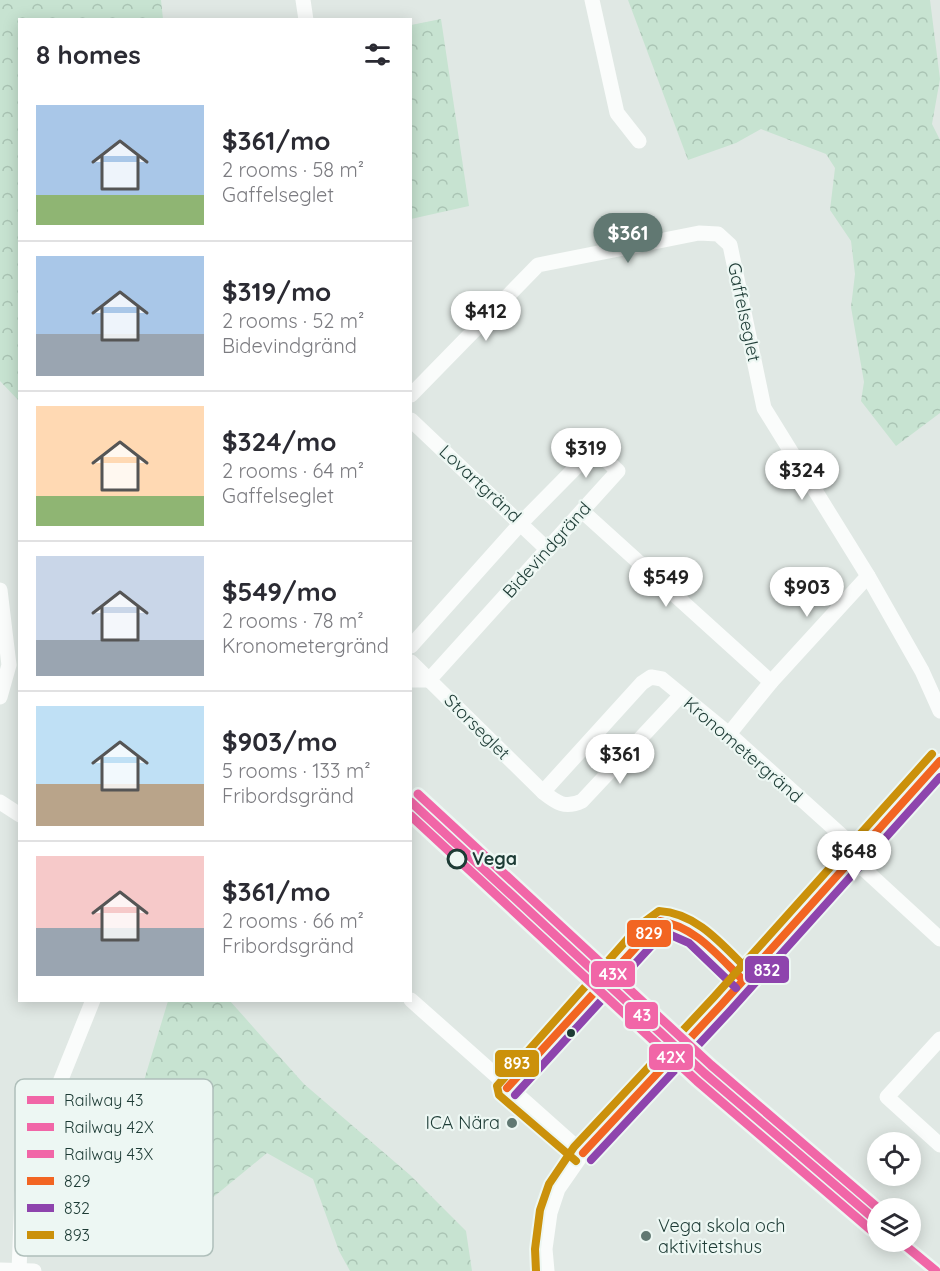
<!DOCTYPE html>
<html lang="en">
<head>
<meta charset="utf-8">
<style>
  body { margin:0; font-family:Quicksand,sans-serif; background:#f2f2f3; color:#2b2b33; height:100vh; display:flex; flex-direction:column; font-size:22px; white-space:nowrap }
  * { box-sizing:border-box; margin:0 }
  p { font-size:20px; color:#7c7c81 }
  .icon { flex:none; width:33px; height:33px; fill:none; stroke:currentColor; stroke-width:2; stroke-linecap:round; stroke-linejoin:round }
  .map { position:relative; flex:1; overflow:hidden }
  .sheet { position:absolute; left:18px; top:18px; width:394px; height:984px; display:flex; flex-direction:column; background:#fff; border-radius:0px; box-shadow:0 3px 15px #0003 }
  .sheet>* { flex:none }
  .fabs { position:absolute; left:867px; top:1132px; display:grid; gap:12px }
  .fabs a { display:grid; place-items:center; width:54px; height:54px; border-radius:50%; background:#fff; box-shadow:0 3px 15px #0003; font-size:30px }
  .price { position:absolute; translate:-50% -51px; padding:0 14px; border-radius:21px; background:#fff; color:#222; font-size:20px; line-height:39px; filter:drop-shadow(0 2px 3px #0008) }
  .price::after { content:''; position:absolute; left:50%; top:36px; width:18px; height:14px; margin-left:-9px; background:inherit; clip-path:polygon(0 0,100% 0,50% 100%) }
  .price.on { background:#617872; color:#fff }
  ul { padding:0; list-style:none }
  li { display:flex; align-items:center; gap:18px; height:150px; padding:0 18px }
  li+li { border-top:2px solid #e1e1e2 }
  li span { display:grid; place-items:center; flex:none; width:168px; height:120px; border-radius:0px; color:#555 }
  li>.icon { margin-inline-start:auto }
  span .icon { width:72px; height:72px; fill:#fffc; stroke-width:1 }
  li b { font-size:26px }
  h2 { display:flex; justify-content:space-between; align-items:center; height:72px; padding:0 18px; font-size:26px }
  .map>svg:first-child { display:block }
</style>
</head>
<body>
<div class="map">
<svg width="940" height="1271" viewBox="0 0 940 1271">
  <defs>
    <pattern id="forest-crowns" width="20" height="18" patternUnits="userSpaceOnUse" patternTransform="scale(1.5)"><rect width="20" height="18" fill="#c7e3d1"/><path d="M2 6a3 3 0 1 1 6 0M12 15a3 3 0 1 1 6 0" fill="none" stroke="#aac4b4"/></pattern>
  </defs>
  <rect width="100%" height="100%" fill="#e0e8e4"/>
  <g fill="url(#forest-crowns)">
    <polygon points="0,0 161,0 163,19 20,20 19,401 0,381"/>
    <polygon points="628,0 930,0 940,79 932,124 940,140 940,413 896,446 861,401 864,382 851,307 855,274 851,241 830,210 835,168 826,154 761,129 736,143 688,160"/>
    <polygon points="441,19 469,206 411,219 411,25"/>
    <polygon points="168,1001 230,1001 304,1084 410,1175 466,1231 472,1271 350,1271 339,1251 313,1179 267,1153 160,1241 104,1237 120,1160"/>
  </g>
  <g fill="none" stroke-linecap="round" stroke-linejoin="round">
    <g stroke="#fafcfb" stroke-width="15">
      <polyline points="303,0 306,20"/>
      <polyline points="592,0 617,113 639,141"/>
      <polyline points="411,395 538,265 699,233 718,234 730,245 764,408 868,576 922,671 940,711"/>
      <polyline points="411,420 548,550"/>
      <polyline points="582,511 771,682"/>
      <polyline points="0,590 9,665 0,697"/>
      <polyline points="411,646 521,523 594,449 618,471 429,680 411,680"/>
      <path d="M411,662L543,792C557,803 565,809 582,801L680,696"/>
      <polyline points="729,734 771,682 868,576"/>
      <polyline points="543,792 642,683 651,677 662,679 729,734 860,852"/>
      <polyline points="0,802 20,815"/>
      <polyline points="853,859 940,939"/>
      <polyline points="411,1000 583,1153"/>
      <polyline points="940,1039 887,1097 940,1145"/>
      <polyline points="0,1270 34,1271"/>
      <polyline points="19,1271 22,1194 27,1164 93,1000"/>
      <polyline points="547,1271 545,1249 550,1213 558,1189 583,1153 722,1004 940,761"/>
    </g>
    <g stroke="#edf7f3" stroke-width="12">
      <g id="bus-1">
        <path d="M507,1088L660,921C696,927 718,956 743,980"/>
        <polyline points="583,1153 722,1004 940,761"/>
      </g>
    </g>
    <g stroke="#edf7f3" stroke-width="12">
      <g id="bus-2">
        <polyline points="515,1095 664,932 689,943 736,988"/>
        <polyline points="591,1160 730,1011 940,777"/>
      </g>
    </g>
    <g stroke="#edf7f3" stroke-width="12">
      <g id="bus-3">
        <path d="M576,1161L499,1095L497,1086L640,925L659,911C698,913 724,947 750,972"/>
        <polyline points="536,1271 535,1249 540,1210 549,1184 574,1147 714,997 932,754"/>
      </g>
    </g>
    <use href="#bus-1" stroke="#f26522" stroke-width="8"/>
    <use href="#bus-2" stroke="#8e44ad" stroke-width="8"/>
    <use href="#bus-3" stroke="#cb910b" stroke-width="8"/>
    <g stroke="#edf7f3" stroke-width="14">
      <g id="rail-1">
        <polyline points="411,802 704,1073 878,1222"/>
        <polyline points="901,1242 936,1271"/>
      </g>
    </g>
    <g stroke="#edf7f3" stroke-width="14">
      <polyline id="rail-2" points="411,816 697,1081 871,1230"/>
    </g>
    <g stroke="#edf7f3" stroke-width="14">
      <polyline id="rail-3" points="418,794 711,1065 879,1209"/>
    </g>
    <use href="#rail-1" stroke="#f166a7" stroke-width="9"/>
    <use href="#rail-2" stroke="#f166a7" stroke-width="9"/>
    <use href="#rail-3" stroke="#f166a7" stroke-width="9"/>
  </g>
  <circle fill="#edf7f3" stroke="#1d3b35" stroke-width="3" cx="457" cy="859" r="9"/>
  <circle fill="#1d3b35" stroke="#edf7f3" stroke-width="2" cx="571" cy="1033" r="5"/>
  <g fill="#617872" stroke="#edf7f3" stroke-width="2">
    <circle cx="512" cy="1123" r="6"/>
    <circle cx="646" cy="1236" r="6"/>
  </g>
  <g text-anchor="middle" stroke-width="4.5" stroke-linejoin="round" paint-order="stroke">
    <g font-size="18" fill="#1d3b35" stroke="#edf7f3">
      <text transform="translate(744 312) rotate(78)" y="6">Gaffelseglet</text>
      <text transform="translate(480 484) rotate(43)" y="6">Lovartgränd</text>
      <text transform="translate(547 550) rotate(-48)" y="6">Bidevindgränd</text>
      <text transform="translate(477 727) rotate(45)" y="6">Storseglet</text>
      <text transform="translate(743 750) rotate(41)" y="6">Kronometergränd</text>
    </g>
    <g font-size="18" font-weight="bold" fill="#1d3b35" stroke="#edf7f3" text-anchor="start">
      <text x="472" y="865">Vega</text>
    </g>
    <g font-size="18" fill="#1d3b35" stroke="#edf7f3" text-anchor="end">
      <text x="500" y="1129">ICA Nära</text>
      <text x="658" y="1232" text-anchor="start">Vega skola och<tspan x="658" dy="21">aktivitetshus</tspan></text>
    </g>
  </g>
  <rect x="15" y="1079" width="198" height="177" rx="9" fill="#edf7f3" stroke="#afbfba" stroke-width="1.5"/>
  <rect x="27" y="1096" width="27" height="8" fill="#f166a7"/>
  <rect x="27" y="1123" width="27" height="8" fill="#f166a7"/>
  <rect x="27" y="1150" width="27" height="8" fill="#f166a7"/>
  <rect x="27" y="1177" width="27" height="8" fill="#f26522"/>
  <rect x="27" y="1204" width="27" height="8" fill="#8e44ad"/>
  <rect x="27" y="1231" width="27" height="8" fill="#cb910b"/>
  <g font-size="16" fill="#1d3b35">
    <text x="64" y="1106">Railway 43</text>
    <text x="64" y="1133">Railway 42X</text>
    <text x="64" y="1160">Railway 43X</text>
    <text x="64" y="1187">829</text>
    <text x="64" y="1214">832</text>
    <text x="64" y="1241">893</text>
  </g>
  <g stroke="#edf7f3" stroke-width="2">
    <rect x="626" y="919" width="46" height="29" rx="6" fill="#f26522"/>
    <rect x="744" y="955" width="46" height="29" rx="6" fill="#8e44ad"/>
    <rect x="590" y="960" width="46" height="28" rx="6" fill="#f166a7"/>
    <rect x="624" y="1001" width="35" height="29" rx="6" fill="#f166a7"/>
    <rect x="648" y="1043" width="46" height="28" rx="6" fill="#f166a7"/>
    <rect x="494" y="1049" width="46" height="29" rx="6" fill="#cb910b"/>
  </g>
  <g font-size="16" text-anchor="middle" font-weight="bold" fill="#fff">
    <text x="649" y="939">829</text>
    <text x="767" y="976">832</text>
    <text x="613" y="980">43X</text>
    <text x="642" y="1021">43</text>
    <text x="671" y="1063">42X</text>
    <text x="517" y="1069">893</text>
  </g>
</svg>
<div class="fabs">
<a><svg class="icon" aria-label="locate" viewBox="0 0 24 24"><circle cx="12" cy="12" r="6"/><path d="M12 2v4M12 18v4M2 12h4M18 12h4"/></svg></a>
<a><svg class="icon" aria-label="layers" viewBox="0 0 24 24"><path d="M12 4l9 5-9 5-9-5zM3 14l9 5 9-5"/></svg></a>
</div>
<b class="price on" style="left:628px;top:264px">$361</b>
<b class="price" style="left:486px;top:342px">$412</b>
<b class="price" style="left:586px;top:479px">$319</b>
<b class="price" style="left:802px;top:501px">$324</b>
<b class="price" style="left:666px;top:608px">$549</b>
<b class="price" style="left:807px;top:618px">$903</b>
<b class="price" style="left:620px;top:785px">$361</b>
<b class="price" style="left:854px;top:882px">$648</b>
<section class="sheet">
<h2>8 homes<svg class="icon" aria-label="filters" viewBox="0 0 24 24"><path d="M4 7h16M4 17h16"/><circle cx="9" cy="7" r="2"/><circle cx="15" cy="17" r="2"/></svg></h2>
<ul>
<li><span style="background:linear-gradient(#a9c7e8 75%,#8fb573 0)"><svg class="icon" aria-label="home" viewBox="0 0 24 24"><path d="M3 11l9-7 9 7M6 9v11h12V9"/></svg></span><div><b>$361/mo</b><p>2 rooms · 58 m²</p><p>Gaffelseglet</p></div></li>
<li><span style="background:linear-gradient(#a9c7e8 65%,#9aa5b1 0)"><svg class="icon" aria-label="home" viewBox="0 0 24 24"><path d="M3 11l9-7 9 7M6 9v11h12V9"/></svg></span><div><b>$319/mo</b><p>2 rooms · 52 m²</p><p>Bidevindgränd</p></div></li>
<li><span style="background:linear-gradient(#ffd9b3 75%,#8fb573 0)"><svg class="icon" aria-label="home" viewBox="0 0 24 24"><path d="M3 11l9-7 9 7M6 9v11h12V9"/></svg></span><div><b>$324/mo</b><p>2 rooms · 64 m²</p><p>Gaffelseglet</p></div></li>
<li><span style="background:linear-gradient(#c9d6e8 70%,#9aa5b1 0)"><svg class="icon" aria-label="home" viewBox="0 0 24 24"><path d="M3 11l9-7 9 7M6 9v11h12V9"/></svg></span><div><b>$549/mo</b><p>2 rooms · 78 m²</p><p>Kronometergränd</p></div></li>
<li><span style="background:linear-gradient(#bfe0f5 65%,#b9a48a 0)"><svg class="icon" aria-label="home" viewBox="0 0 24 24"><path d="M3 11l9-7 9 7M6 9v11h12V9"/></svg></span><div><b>$903/mo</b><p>5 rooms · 133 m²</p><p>Fribordsgränd</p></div></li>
<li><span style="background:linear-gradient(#f6c9c9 60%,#9aa5b1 0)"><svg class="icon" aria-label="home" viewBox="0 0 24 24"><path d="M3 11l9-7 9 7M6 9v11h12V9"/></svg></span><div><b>$361/mo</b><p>2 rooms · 66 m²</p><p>Fribordsgränd</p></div></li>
</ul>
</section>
</div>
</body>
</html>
